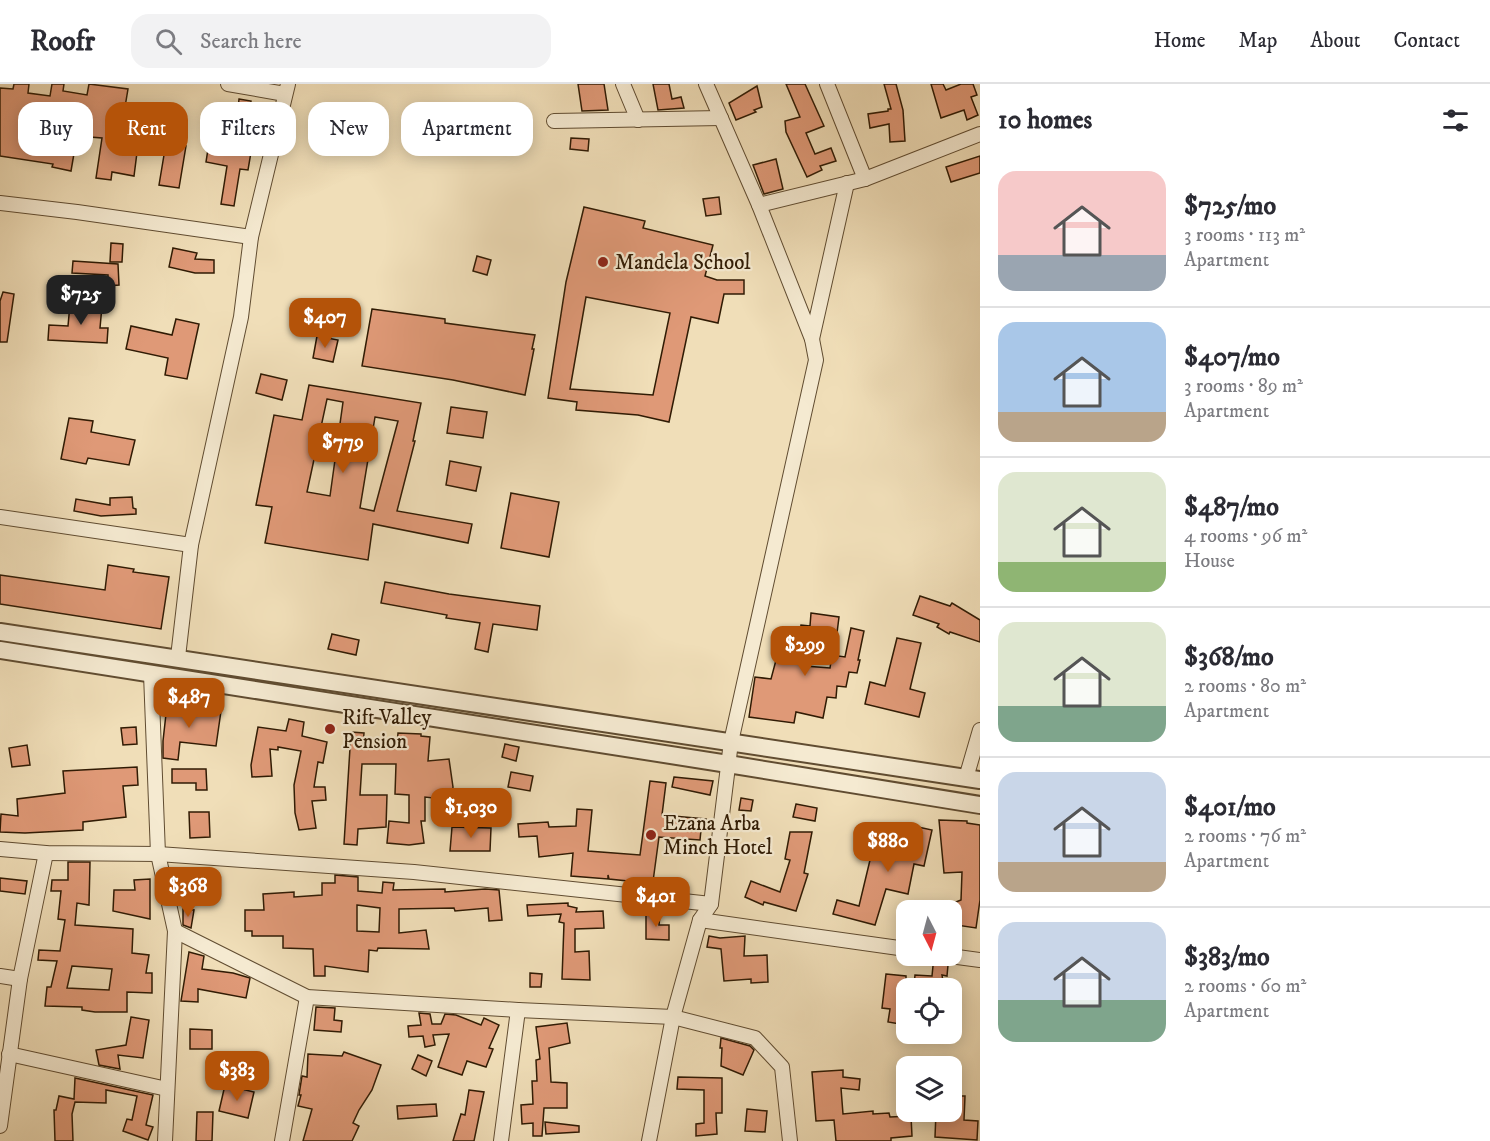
<!DOCTYPE html>
<html lang="en">
<head>
<meta charset="utf-8">
<style>
  body { margin:0; font-family:"IM FELL DW Pica",serif; background:#f2f2f3; color:#2b2b33; height:100vh; display:flex; flex-direction:column; font-size:22px; white-space:nowrap }
  * { box-sizing:border-box; margin:0 }
  p { font-size:20px; color:#7c7c81 }
  .icon { flex:none; width:33px; height:33px; fill:none; stroke:currentColor; stroke-width:2; stroke-linecap:round; stroke-linejoin:round }
  .map { position:relative; flex:1; overflow:hidden }
  .drawer { display:flex; flex-direction:column; background:#fff; width:510px }
  .drawer>* { flex:none }
  .banner { position:absolute; left:18px; top:18px; width:570px; height:54px; display:flex; gap:12px }
  .needle { width:39px; rotate:174deg }
  .controls { position:absolute; left:896px; top:816px; display:grid; gap:12px }
  .controls a { display:grid; place-items:center; width:66px; height:66px; border-radius:12px; background:#fff; box-shadow:0 3px 15px #0003; font-size:30px }
  .price { position:absolute; translate:-50% -51px; padding:0 14px; border-radius:12px; background:#b45309; color:#fff; font-size:20px; line-height:39px; filter:drop-shadow(0 2px 3px #0008) }
  .price::after { content:''; position:absolute; left:50%; top:36px; width:18px; height:14px; margin-left:-9px; background:inherit; clip-path:polygon(0 0,100% 0,50% 100%) }
  .price.on { background:#222; color:#fff }
  ul { padding:0; list-style:none }
  li { display:flex; align-items:center; gap:18px; height:150px; padding:0 18px }
  li+li { border-top:2px solid #e1e1e2 }
  li span { display:grid; place-items:center; flex:none; width:168px; height:120px; border-radius:18px; color:#555 }
  li>.icon { margin-inline-start:auto }
  span .icon { width:72px; height:72px; fill:#fffc; stroke-width:1 }
  li b { font-size:26px }
  h2 { display:flex; justify-content:space-between; align-items:center; height:72px; padding:0 18px; font-size:26px }
  .tag { padding:0 21px; border-radius:18px; background:#fff; box-shadow:0 3px 15px #0003; font-size:21px; line-height:54px }
  .tag.on { background:#b45309; color:#fff }
  header { display:flex; align-items:center; gap:36px; box-sizing:border-box; height:84px; padding:0 30px; background:#fff; border-bottom:2px solid #e1e1e2 }
  header strong { font-size:28px }
  nav { display:flex; gap:33px; margin-inline-start:auto; font-size:21px }
  .search { width:420px; height:54px; background:#f2f2f3; display:flex; align-items:center; gap:15px; box-sizing:border-box; padding:0 21px; border-radius:18px; color:#7c7c81; font-size:22px }
  main { display:flex; flex:1; min-height:0 }
  .map>svg:first-child { display:block }
</style>
</head>
<body>
<header>
<strong>Roofr</strong>
<div class="search"><svg class="icon" aria-label="search" viewBox="0 0 24 24"><circle cx="10" cy="10" r="6"/><path d="M15 15l6 6"/></svg>Search here</div>
<nav><a>Home</a><a>Map</a><a>About</a><a>Contact</a></nav>
</header>
<main>
<div class="map">
<svg width="980" height="1057" viewBox="0 0 980 1057">
  <rect width="100%" height="100%" fill="#f0deb8"/>
  <filter id="stains"><feTurbulence type="fractalNoise" baseFrequency=".00333" numOctaves="4"/><feColorMatrix values="0 0 0 0 .2 0 0 0 0 .09 0 0 0 0 .02 0 0 0 .5 -.17"/></filter>
  <radialGradient id="worn" r=".72"><stop offset=".6" stop-color="#630" stop-opacity="0"/><stop offset="1" stop-color="#630" stop-opacity=".3"/></radialGradient>
  <g fill="#df9977" stroke="#301b04" stroke-width="1.5" fill-rule="evenodd">
    <path d="M14,0H29L28,9L50,12L52,0H64L63,7L87,11L89,0L128,5L123,35L141,37L134,92L112,88L111,96L96,94L102,54L77,52L71,87L52,83L53,80L0,72V4L13,5ZM38,23L61,27L57,52L35,49Z"/>
    <polygon points="578,0 604,0 608,26 582,27"/>
    <polygon points="653,0 669,0 672,15 681,13 684,24 658,26"/>
    <polygon points="786,0 805,0 824,42 806,49 815,70 831,64 836,77 820,82 822,86 807,93 786,48 785,37 800,33"/>
    <polygon points="884,0 896,0 903,26 905,57 890,58 889,40 870,44 868,30 888,27 888,25 891,25"/>
    <polygon points="931,0 943,0 946,6 961,0 973,0 977,11 971,13 978,31 967,36 964,26 941,34"/>
    <polygon points="757,2 762,23 754,26 756,28 736,36 729,19"/>
    <polygon points="239,15 251,17 248,37 256,39 248,86 240,85 234,122 221,120 227,82 206,78 215,21 238,25"/>
    <polygon points="571,54 589,55 588,67 570,65"/>
    <polygon points="166,59 186,62 179,104 159,101"/>
    <polygon points="980,72 980,89 951,98 946,83"/>
    <polygon points="776,75 783,105 764,110 753,81"/>
    <polygon points="719,113 721,130 706,132 703,115"/>
    <path d="M584,123L645,137L643,144L713,161L705,192L717,196H744V210H724L718,239L691,233L669,338L638,331L576,326L577,318L548,314L566,198ZM586,213L670,229L653,311L570,305Z"/>
    <polygon points="111,159 123,160 122,178 110,178"/>
    <polygon points="173,164 197,169 195,175 214,176 214,189 195,189 169,183"/>
    <polygon points="477,172 491,176 487,191 473,187"/>
    <polygon points="73,177 118,180 119,201 108,202 108,191 72,189"/>
    <polygon points="3,208 14,210 7,258 0,258 0,217"/>
    <polygon points="323,217 347,221 345,235 321,231"/>
    <polygon points="70,220 102,222 100,244 108,244 107,259 48,256 49,241 68,242"/>
    <polygon points="372,225 445,235 445,239 535,251 532,265 534,265 525,311 453,296 362,282"/>
    <polygon points="176,235 199,240 187,295 165,291 168,274 126,265 131,242 172,251"/>
    <polygon points="317,252 338,256 333,278 313,274"/>
    <polygon points="261,290 287,296 282,316 256,309"/>
    <path d="M309,301L421,319L413,357H415L397,427L472,440L468,459L373,440L368,476L265,459L272,423L256,421L274,331L302,336ZM327,315L343,318L330,412L307,408ZM375,333L398,337L374,427L360,424Z"/>
    <polygon points="451,323 487,328 483,354 447,349"/>
    <polygon points="69,334 93,337 91,348 135,356 129,381 88,374 86,380 61,375"/>
    <polygon points="450,377 481,383 476,407 446,401"/>
    <polygon points="511,409 559,418 549,473 501,464"/>
    <polygon points="132,413 133,424 136,425 136,430 101,432 74,427 76,415 110,421 110,414"/>
    <polygon points="108,481 134,485 133,488 169,493 161,545 0,520 0,491 105,506"/>
    <polygon points="385,498 449,510 540,522 537,546 493,540 488,568 475,565 480,539 446,534 447,531 381,519"/>
    <polygon points="920,512 950,522 952,519 980,536 980,558 950,548 949,550 937,543 939,540 913,531"/>
    <polygon points="811,529 839,533 837,549 819,547 818,555 812,554 805,582 830,584 832,571 845,573 851,544 864,547 858,576 860,576 857,589 849,588 846,603 837,602 836,614 827,613 823,634 796,628 794,639 749,633 755,593 771,595 779,565 797,569 801,541 810,542"/>
    <polygon points="332,550 359,556 356,571 328,565"/>
    <polygon points="897,554 921,559 910,605 925,609 919,633 865,620 870,598 885,602"/>
    <polygon points="167,621 221,627 216,662 180,658 178,676 163,674 163,657"/>
    <polygon points="289,635 304,638 302,652 327,658 323,679 318,678 314,703 325,703 326,716 312,717 316,744 299,746 295,729 294,701 301,667 278,663 278,666 270,665 272,692 252,693 251,681 258,643 286,647"/>
    <polygon points="136,643 137,660 123,661 121,644"/>
    <polygon points="351,648 364,649 363,661 397,661 398,649 421,650 421,652 430,653 428,677 449,675 453,703 451,716 425,713 425,737 421,737 424,759 409,761 387,759 389,737 409,739 409,711 395,710 396,680 362,680 360,711 387,711 386,743 358,745 357,761 344,760"/>
    <polygon points="505,660 519,663 516,677 502,673"/>
    <polygon points="27,661 30,681 12,683 9,664"/>
    <polygon points="137,683 138,701 123,702 126,733 83,738 83,746 25,749 0,748 1,730 18,732 17,715 65,709 63,687"/>
    <polygon points="172,685 206,685 207,706 196,706 196,699 172,699"/>
    <polygon points="511,688 533,692 530,707 508,703"/>
    <polygon points="674,693 713,697 710,711 672,703"/>
    <polygon points="650,697 666,699 662,731 706,735 705,747 701,746 700,756 659,753 652,805 636,803 637,798 609,795 608,791 608,795 571,792 573,769 539,773 537,752 519,753 518,740 548,738 549,743 576,742 577,725 592,726 588,767 640,771"/>
    <polygon points="741,714 753,716 751,727 739,726"/>
    <polygon points="796,720 817,724 815,737 793,733"/>
    <polygon points="189,728 209,728 210,753 190,754"/>
    <polygon points="939,736 967,737 967,739 980,741 980,816 976,844 956,841 957,838 951,838 951,820 961,816 962,788 944,789"/>
    <polygon points="909,741 932,746 924,782 914,780 908,810 886,805 875,841 833,830 837,816 859,822 876,751 906,758"/>
    <polygon points="452,743 491,744 490,767 450,767"/>
    <polygon points="790,748 812,748 804,789 808,790 796,827 764,818 763,821 745,813 751,797 780,808 790,776 785,775"/>
    <path d="M68,778H90L89,821L77,819L75,841L133,845L132,869L149,871L146,889H152V909L127,908V928H95L82,926V923L45,922L47,903H51L57,877L38,876L39,866L60,867L65,836L58,835L61,807H51L52,796H68ZM72,882L112,885L109,906L67,904Z"/>
    <path d="M335,791L358,793V807L382,809L383,798L394,799L393,806L445,805V808L485,805L499,806L502,836L489,837L488,824L455,827L454,824L399,825V849L426,846L429,865L378,864L377,867L369,866L368,888L325,882V892H314L313,865L283,864V852H252V847H245V826H264L263,810L294,808V813L322,811V799H335ZM357,821L380,824L379,848L357,847Z"/>
    <polygon points="0,794 27,797 25,810 0,807"/>
    <polygon points="150,795 150,835 113,827 114,806 135,806 134,796"/>
    <polygon points="568,819 568,822 577,824 576,828 603,827 604,844 575,845 575,868 589,867 590,896 562,895 564,839 559,838 561,830 528,832 527,821"/>
    <polygon points="183,825 194,826 191,844 183,841"/>
    <polygon points="646,830 660,831 659,841 669,841 669,856 646,855"/>
    <polygon points="709,852 720,854 745,852 744,872 767,871 768,898 751,899 751,895 724,897 721,865 707,863"/>
    <polygon points="189,868 204,872 202,885 233,889 250,894 246,914 198,905 198,918 181,917"/>
    <polygon points="934,872 939,872 940,880 948,881 947,892 942,891 944,904 914,902 915,891 932,892"/>
    <polygon points="530,889 542,890 541,903 530,903"/>
    <polygon points="886,890 906,892 906,941 888,938 890,925 882,924"/>
    <polygon points="316,923 335,924 334,936 342,937 341,948 314,946"/>
    <polygon points="419,929 430,930 432,940 441,940 445,930 456,931 481,941 484,934 499,941 489,964 493,965 486,983 467,977 462,991 438,983 449,950 433,951 435,961 425,963 423,952 409,953 408,942 421,941"/>
    <polygon points="131,933 149,936 143,974 118,971 120,985 99,981 96,966 126,961"/>
    <polygon points="567,939 570,959 549,964 551,998 567,999 567,1024 544,1024 542,1052 533,1052 533,1039 522,1040 521,1021 533,1020 532,997 537,997 536,976 540,975 536,943"/>
    <polygon points="190,945 212,946 212,965 190,965"/>
    <polygon points="721,954 750,962 754,966 743,991 721,982 722,964 720,964"/>
    <polygon points="344,968 381,981 372,1006 359,1026 353,1039 359,1042 352,1057 303,1057 312,1025 298,1022 301,1011 299,1011 302,992 307,993 308,970 342,972"/>
    <polygon points="418,971 432,977 426,992 412,985"/>
    <polygon points="843,986 843,993 860,995 859,1006 841,1004 843,1030 873,1027 873,1030 889,1029 890,1033 911,1032 912,1052 891,1054 891,1057 836,1057 834,1036 816,1037 812,988"/>
    <polygon points="678,993 722,994 722,1029 716,1029 717,1050 696,1052 696,1040 704,1039 704,1006 677,1005"/>
    <polygon points="75,994 153,1011 146,1041 153,1043 148,1056 123,1047 127,1035 132,1036 137,1012 106,1006 106,1019 75,1018 72,1030 73,1057 55,1057 54,1026 56,1026 59,1012 74,1015"/>
    <polygon points="225,1001 254,1008 248,1034 219,1027"/>
    <polygon points="469,1006 484,1008 474,1057 453,1057 461,1030 465,1031"/>
    <polygon points="951,1012 965,1012 964,1036 978,1037 977,1056 935,1053 936,1028 951,1028"/>
    <polygon points="436,1020 437,1032 398,1035 397,1022"/>
    <polygon points="747,1025 767,1027 765,1048 745,1047"/>
    <polygon points="197,1028 213,1028 212,1057 196,1057"/>
    <polygon points="545,1038 579,1042 579,1048 546,1050"/>
  </g>
  <g fill="none" stroke-linecap="round" stroke-linejoin="round">
    <g stroke="#604c31" stroke-width="16">
      <g id="minor">
        <polyline points="228,0 285,10"/>
        <polyline points="623,0 638,36"/>
        <polyline points="827,0 865,95"/>
        <polyline points="554,37 721,34"/>
        <polyline points="0,119 77,128 251,153"/>
        <polyline points="759,121 865,95 980,50"/>
        <polyline points="812,255 847,99"/>
        <polyline points="0,433 191,461"/>
        <polyline points="178,573 191,461 241,233 251,153 288,0"/>
        <polyline points="151,590 158,770 175,847 165,1057"/>
        <polyline points="966,694 980,646"/>
        <polyline points="0,765 46,769 158,770 414,788 711,820"/>
        <polyline points="700,836 906,865"/>
        <polyline points="175,847 307,913 518,926 673,933 755,954 782,983 790,1057"/>
        <polyline points="950,872 980,876"/>
        <polyline points="0,892 20,895"/>
        <polyline points="9,970 167,1005"/>
        <polyline points="0,1042 20,895 46,769"/>
        <polyline points="282,1057 307,913"/>
        <polyline points="501,1057 518,926"/>
        <polyline points="649,1057 673,933 700,836 711,820 731,658 816,276 812,255 759,121 706,0"/>
      </g>
    </g>
    <g stroke="#604c31" stroke-width="20">
      <g id="tertiary">
        <polyline points="0,548 980,696"/>
        <polyline points="0,566 728,680 980,721"/>
      </g>
    </g>
    <use href="#minor" stroke="#f5ead1" stroke-width="14"/>
    <use href="#tertiary" stroke="#f5ead1" stroke-width="16"/>
  </g>
  <g fill="#8f2418" stroke="#f5ead1" stroke-width="2">
    <circle cx="603" cy="178" r="6"/>
    <circle cx="330" cy="645" r="6"/>
    <circle cx="651" cy="751" r="6"/>
  </g>
  <g text-anchor="middle" stroke-width="4.5" stroke-linejoin="round" paint-order="stroke">
    <g font-size="21" fill="#301b04" stroke="#f5ead1" text-anchor="start">
      <text x="615" y="185">Mandela School</text>
      <text x="342" y="640">Rift Valley<tspan x="342" dy="24">Pension</tspan></text>
      <text x="663" y="746">Ezana Arba<tspan x="663" dy="24">Minch Hotel</tspan></text>
    </g>
  </g>
  <rect width="100%" height="100%" filter="url(#stains)"/>
  <rect width="100%" height="100%" fill="url(#worn)"/>
</svg>
<div class="controls">
<a><svg class="needle" viewBox="-14 -14 28 28"><path d="M0-13l5 13h-10z" fill="#e53935"/><path d="M0 13l5-13h-10z" fill="#7c7c81"/></svg></a>
<a><svg class="icon" aria-label="locate" viewBox="0 0 24 24"><circle cx="12" cy="12" r="6"/><path d="M12 2v4M12 18v4M2 12h4M18 12h4"/></svg></a>
<a><svg class="icon" aria-label="layers" viewBox="0 0 24 24"><path d="M12 4l9 5-9 5-9-5zM3 14l9 5 9-5"/></svg></a>
</div>
<b class="price on" style="left:81px;top:242px">$725</b>
<b class="price" style="left:325px;top:265px">$407</b>
<b class="price" style="left:343px;top:390px">$779</b>
<b class="price" style="left:805px;top:593px">$299</b>
<b class="price" style="left:189px;top:645px">$487</b>
<b class="price" style="left:471px;top:755px">$1,030</b>
<b class="price" style="left:888px;top:789px">$880</b>
<b class="price" style="left:188px;top:834px">$368</b>
<b class="price" style="left:656px;top:844px">$401</b>
<b class="price" style="left:237px;top:1018px">$383</b>
<div class="banner">
<a class="tag">Buy</a>
<a class="tag on">Rent</a>
<a class="tag">Filters</a>
<a class="tag">New</a>
<a class="tag">Apartment</a>
</div>
</div>
<section class="drawer">
<h2>10 homes<svg class="icon" aria-label="filters" viewBox="0 0 24 24"><path d="M4 7h16M4 17h16"/><circle cx="9" cy="7" r="2"/><circle cx="15" cy="17" r="2"/></svg></h2>
<ul>
<li><span style="background:linear-gradient(#f6c9c9 70%,#9aa5b1 0)"><svg class="icon" aria-label="home" viewBox="0 0 24 24"><path d="M3 11l9-7 9 7M6 9v11h12V9"/></svg></span><div><b>$725/mo</b><p>3 rooms · 113 m²</p><p>Apartment</p></div></li>
<li><span style="background:linear-gradient(#a9c7e8 75%,#b9a48a 0)"><svg class="icon" aria-label="home" viewBox="0 0 24 24"><path d="M3 11l9-7 9 7M6 9v11h12V9"/></svg></span><div><b>$407/mo</b><p>3 rooms · 89 m²</p><p>Apartment</p></div></li>
<li><span style="background:linear-gradient(#dfe7d0 75%,#8fb573 0)"><svg class="icon" aria-label="home" viewBox="0 0 24 24"><path d="M3 11l9-7 9 7M6 9v11h12V9"/></svg></span><div><b>$487/mo</b><p>4 rooms · 96 m²</p><p>House</p></div></li>
<li><span style="background:linear-gradient(#dfe7d0 70%,#7fa58c 0)"><svg class="icon" aria-label="home" viewBox="0 0 24 24"><path d="M3 11l9-7 9 7M6 9v11h12V9"/></svg></span><div><b>$368/mo</b><p>2 rooms · 80 m²</p><p>Apartment</p></div></li>
<li><span style="background:linear-gradient(#c9d6e8 75%,#b9a48a 0)"><svg class="icon" aria-label="home" viewBox="0 0 24 24"><path d="M3 11l9-7 9 7M6 9v11h12V9"/></svg></span><div><b>$401/mo</b><p>2 rooms · 76 m²</p><p>Apartment</p></div></li>
<li><span style="background:linear-gradient(#c9d6e8 65%,#7fa58c 0)"><svg class="icon" aria-label="home" viewBox="0 0 24 24"><path d="M3 11l9-7 9 7M6 9v11h12V9"/></svg></span><div><b>$383/mo</b><p>2 rooms · 60 m²</p><p>Apartment</p></div></li>
</ul>
</section>
</main>
</body>
</html>
